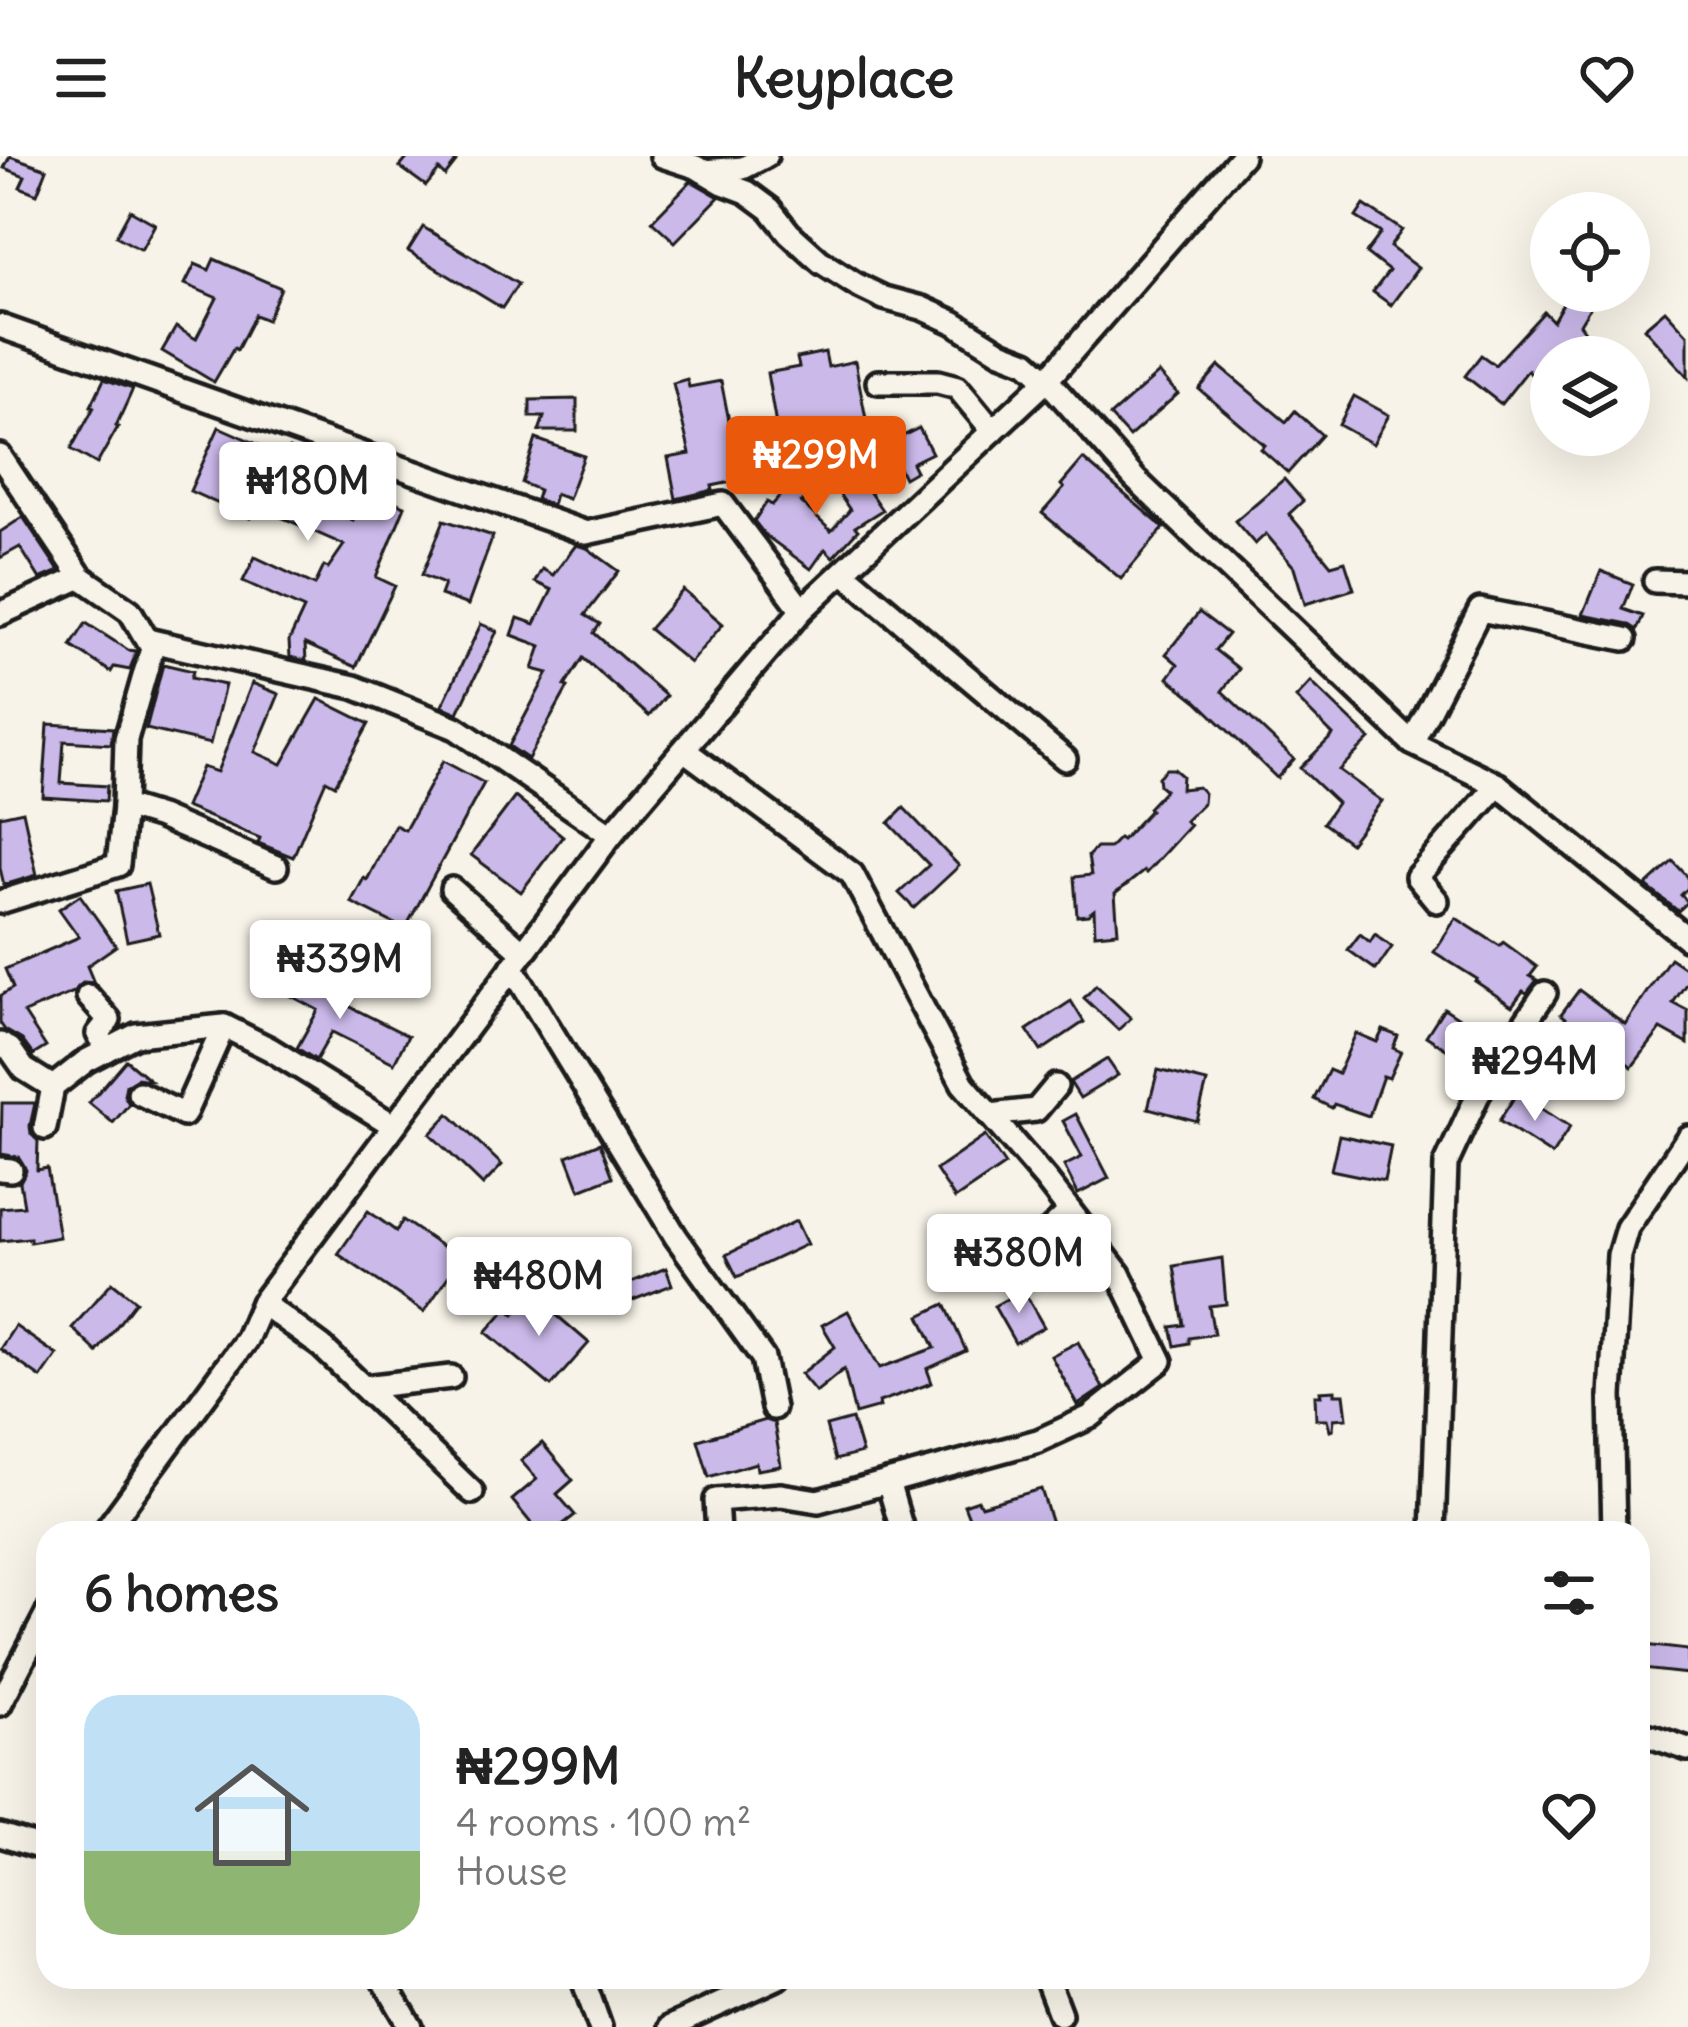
<!DOCTYPE html>
<html lang="en">
<head>
<meta charset="utf-8">
<style>
  body { margin:0; font-family:Delius,sans-serif; background:#f6f6f6; color:#222; height:100vh; display:flex; flex-direction:column; font-size:45px; white-space:nowrap }
  * { box-sizing:border-box; margin:0 }
  p { font-size:39px; color:#767676 }
  .icon { flex:none; width:66px; height:66px; fill:none; stroke:currentColor; stroke-width:2; stroke-linecap:round; stroke-linejoin:round }
  .map { position:relative; flex:1; overflow:hidden }
  .panel { position:absolute; left:36px; top:1365px; width:1614px; height:468px; display:flex; flex-direction:column; background:#fff; border-radius:36px; box-shadow:0 12px 48px #0002 }
  .panel>* { flex:none }
  .buttons { position:absolute; left:1530px; top:36px; display:grid; gap:24px }
  .buttons a { display:grid; place-items:center; width:120px; height:120px; border-radius:50%; background:#fff; box-shadow:0 12px 48px #0002; font-size:60px }
  .price { position:absolute; translate:-50% -102px; padding:0 27px; border-radius:12px; background:#fff; color:#222; font-size:39px; line-height:78px; filter:drop-shadow(0 3px 6px #0008) }
  .price::after { content:''; position:absolute; left:50%; top:72px; width:36px; height:27px; margin-left:-18px; background:inherit; clip-path:polygon(0 0,100% 0,50% 100%) }
  .price.active { background:#ea580c; color:#fff }
  ul { padding:0; list-style:none }
  li { display:flex; align-items:center; gap:36px; height:300px; padding:0 48px }
  li span { display:grid; place-items:center; flex:none; width:336px; height:240px; border-radius:36px; color:#555 }
  li>.icon { margin-inline-start:auto }
  span .icon { width:144px; height:144px; fill:#fffc; stroke-width:1 }
  li b { font-size:51px }
  h2 { display:flex; justify-content:space-between; align-items:center; height:144px; padding:0 48px; font-size:51px }
  header { display:flex; justify-content:space-between; align-items:center; height:156px; padding:0 48px; background:#fff; font-size:54px; font-weight:700 }
  .map>svg:first-child { display:block }
</style>
</head>
<body>
<header><svg class="icon" aria-label="menu" viewBox="0 0 24 24"><path d="M4 6h16M4 12h16M4 18h16"/></svg>Keyplace<svg class="icon" aria-label="heart" viewBox="0 0 24 24"><path d="M12 20l-8-8c-3-5 5-10 8-4 3-6 11-1 8 4z"/></svg></header>
<div class="map">
<svg width="1688" height="1871" viewBox="0 0 1688 1871">
  <rect width="100%" height="100%" fill="#f7f3e8"/>
  <filter id="ink" filterUnits="userSpaceOnUse"><feTurbulence type="fractalNoise" baseFrequency=".00833" numOctaves="2"/><feDisplacementMap in="SourceGraphic" scale="24" xChannelSelector="R" yChannelSelector="G"/><feConvolveMatrix kernelMatrix="1 2 1 2 8 2 1 2 1" color-interpolation-filters="sRGB"/></filter>
  <g filter="url(#ink)">
    <g fill="#cbb9ea" stroke="#1c1c1c" stroke-width="3">
      <polygon points="10,0 47,13 37,38 20,31 25,20 4,12"/>
      <polygon points="409,0 449,0 456,6 445,20 439,14 426,30 400,11"/>
      <polygon points="691,25 719,41 675,86 652,65"/>
      <polygon points="1364,49 1402,74 1390,91 1418,112 1391,149 1373,136 1389,115 1366,97 1381,77 1356,61"/>
      <polygon points="130,54 155,68 141,94 116,80"/>
      <polygon points="423,71 518,128 502,152 408,95"/>
      <polygon points="214,103 281,132 267,164 255,159 237,194 234,192 214,226 162,195 176,171 196,183 217,142 185,128 195,108 209,114"/>
      <polygon points="1570,135 1600,135 1580,168 1603,201 1551,201 1551,248 1528,214 1501,248 1465,220 1481,199 1495,209 1544,156 1553,165"/>
      <polygon points="1665,154 1688,179 1688,221 1644,172"/>
      <polygon points="825,196 828,211 855,205 866,263 840,268 841,273 779,287 767,217 799,211 797,202"/>
      <polygon points="1219,210 1286,266 1295,255 1322,279 1288,317 1261,293 1265,289 1199,233"/>
      <polygon points="1159,217 1178,238 1129,281 1110,260"/>
      <polygon points="104,223 133,233 116,270 118,271 97,308 71,293 94,251 91,250"/>
      <polygon points="687,223 689,231 721,225 741,324 712,330 713,334 676,343 668,302 690,298 673,227"/>
      <polygon points="1354,240 1389,259 1373,288 1339,269"/>
      <polygon points="577,243 577,275 539,275 544,261 530,261 530,244"/>
      <polygon points="219,271 286,301 289,293 316,305 300,341 353,364 364,333 405,350 376,421 395,430 356,511 305,488 306,505 290,501 289,485 304,453 243,425 255,401 315,429 324,410 328,412 344,389 256,350 250,362 190,335"/>
      <polygon points="919,272 932,297 912,307 916,315 904,322 887,288"/>
      <polygon points="536,283 584,300 568,343 555,338 552,349 536,343 539,334 522,327"/>
      <polygon points="1083,303 1164,372 1121,423 1042,357 1064,332 1061,329"/>
      <polygon points="850,308 882,354 855,371 858,374 833,401 825,393 811,413 765,379 754,365 767,346 772,349 787,333 817,321 824,337 801,346 831,375 850,354 829,323"/>
      <polygon points="1284,323 1303,345 1289,358 1331,409 1345,405 1354,433 1305,448 1294,411 1266,378 1255,388 1235,365"/>
      <polygon points="23,361 59,415 40,423 20,391 0,402 0,376"/>
      <polygon points="444,364 493,380 468,449 440,439 444,428 422,419"/>
      <polygon points="576,389 587,392 619,415 585,459 600,468 594,477 666,540 649,560 583,502 565,530 568,531 528,603 509,590 548,517 533,513 541,490 512,479 518,462 535,468 552,434 535,426 542,413 553,419"/>
      <polygon points="1601,415 1633,428 1623,453 1643,460 1637,474 1628,468 1583,459"/>
      <polygon points="683,434 723,468 690,507 649,473"/>
      <polygon points="1199,456 1228,478 1215,494 1239,513 1222,535 1294,603 1277,622 1197,545 1168,522 1178,508 1166,498"/>
      <polygon points="86,467 128,494 136,495 130,514 114,511 111,516 71,490"/>
      <polygon points="481,468 497,475 458,557 442,550"/>
      <polygon points="163,508 193,515 191,522 225,529 210,588 146,573"/>
      <polygon points="1311,526 1370,583 1339,614 1382,645 1350,687 1323,667 1337,647 1300,612 1333,579 1296,542"/>
      <polygon points="252,527 279,538 255,596 282,608 319,543 369,568 335,629 326,624 293,701 258,687 260,682 185,651 202,611 217,616"/>
      <polygon points="48,568 113,572 111,588 64,585 61,627 107,630 106,645 43,641"/>
      <polygon points="443,605 484,627 405,773 351,746 364,722 367,724 395,669 405,674"/>
      <polygon points="1166,613 1174,613 1182,620 1181,633 1198,631 1204,637 1203,647 1185,665 1190,669 1146,717 1144,715 1115,738 1118,776 1095,778 1094,754 1088,759 1077,760 1074,721 1091,719 1088,700 1096,692 1109,692 1119,682 1122,684 1150,654 1148,652 1165,634 1159,629 1158,621"/>
      <polygon points="515,641 563,680 521,736 471,699"/>
      <polygon points="904,652 959,710 914,752 899,737 929,709 889,667"/>
      <polygon points="23,655 37,719 4,729 0,712 0,660"/>
      <polygon points="1673,705 1688,721 1688,732 1681,739 1688,746 1678,755 1646,730"/>
      <polygon points="147,728 159,778 127,785 116,735"/>
      <polygon points="80,739 116,790 87,810 94,827 84,826 74,836 24,857 46,891 33,899 22,884 5,874 0,867 0,840 13,832 5,813 79,781 59,753"/>
      <polygon points="1456,762 1500,790 1503,786 1537,811 1530,820 1537,824 1527,837 1523,835 1512,850 1475,825 1477,823 1434,796"/>
      <polygon points="1360,778 1370,786 1375,778 1392,791 1376,814 1348,794"/>
      <polygon points="1670,802 1688,814 1688,825 1673,847 1688,855 1688,888 1661,873 1632,911 1590,880 1560,926 1535,910 1566,862 1561,858 1579,834 1625,868"/>
      <polygon points="286,814 337,840 335,843 408,880 394,907 332,876 316,904 297,892 318,854 276,832"/>
      <polygon points="1096,829 1131,862 1118,874 1084,842"/>
      <polygon points="1071,845 1084,866 1041,895 1027,874"/>
      <polygon points="1444,852 1494,885 1475,912 1426,880"/>
      <polygon points="1383,874 1398,880 1393,892 1401,896 1389,922 1383,920 1369,960 1334,948 1332,952 1314,943 1329,914 1338,918 1356,877 1377,886"/>
      <polygon points="1107,903 1118,919 1080,942 1070,926"/>
      <polygon points="126,904 150,924 137,922 126,929 124,939 129,948 113,967 89,947"/>
      <polygon points="1158,914 1207,926 1197,965 1148,952"/>
      <polygon points="1517,937 1570,971 1552,999 1499,965"/>
      <polygon points="2,947 35,947 30,970 31,978 38,985 37,1014 47,1012 59,1081 30,1086 30,1082 0,1085 0,1052 24,1050 20,1026 26,1014 19,1001 1,998"/>
      <polygon points="449,958 502,1009 483,1029 430,978"/>
      <polygon points="1076,958 1109,1022 1078,1038 1064,1010 1082,1001 1063,965"/>
      <polygon points="1339,979 1391,990 1384,1025 1331,1014"/>
      <polygon points="985,980 1005,1009 955,1043 936,1014"/>
      <polygon points="600,987 613,1021 580,1034 567,1000"/>
      <polygon points="368,1055 396,1075 403,1064 460,1103 424,1156 338,1098"/>
      <polygon points="796,1065 807,1088 737,1121 726,1099"/>
      <polygon points="1222,1102 1226,1148 1209,1150 1214,1178 1189,1182 1189,1187 1175,1190 1171,1171 1184,1169 1174,1110"/>
      <polygon points="666,1112 672,1129 610,1153 603,1137"/>
      <polygon points="112,1126 136,1145 97,1196 72,1172"/>
      <polygon points="1023,1134 1044,1171 1015,1187 994,1150"/>
      <polygon points="532,1138 589,1187 551,1230 486,1176 507,1152 514,1158"/>
      <polygon points="945,1148 966,1195 927,1213 932,1227 879,1246 880,1251 855,1258 844,1213 816,1236 801,1218 835,1191 822,1169 848,1155 880,1212 935,1192 920,1160"/>
      <polygon points="15,1170 57,1199 41,1222 0,1193"/>
      <polygon points="1078,1186 1103,1232 1078,1249 1051,1200"/>
      <polygon points="1335,1234 1335,1238 1344,1238 1347,1262 1334,1263 1333,1273 1330,1274 1327,1263 1316,1263 1315,1239 1321,1239 1320,1235"/>
      <polygon points="852,1263 862,1297 835,1304 826,1270"/>
      <polygon points="765,1264 774,1267 781,1310 757,1314 756,1307 709,1321 698,1284"/>
      <polygon points="542,1287 573,1324 557,1338 575,1359 552,1377 539,1377 512,1344 537,1323 521,1305"/>
      <polygon points="1041,1333 1052,1368 1019,1377 975,1377 964,1349 978,1344 981,1350"/>
      <polygon points="1645,1489 1688,1494 1688,1518 1642,1513"/>
    </g>
    <g fill="none" stroke-linecap="round" stroke-linejoin="round">
      <g stroke="#1c1c1c" stroke-width="30">
        <g id="minor">
          <polyline points="662,0 696,11 723,27 747,36 770,53 789,77 821,106 857,129 884,142 922,152 953,166 1001,196 1027,206 1047,224 1135,323 1412,587 1498,629 1688,783"/>
          <polyline points="703,15 743,12 766,0"/>
          <polyline points="0,170 586,377 723,348 802,454"/>
          <polyline points="878,226 938,226 957,231 993,275"/>
          <polyline points="0,300 81,421 130,455 147,484 354,531 456,572 611,679"/>
          <polyline points="843,416 1065,603"/>
          <polyline points="1655,425 1688,426"/>
          <polyline points="0,458 81,421"/>
          <polyline points="154,486 126,583 124,650 160,661 276,711"/>
          <polyline points="1412,587 1480,454 1625,483"/>
          <polyline points="684,594 852,718 963,928 1046,1024 1119,1118 1161,1205 1090,1261 1038,1285 818,1345 781,1339 716,1344 718,1377"/>
          <polyline points="452,733 523,796"/>
          <polyline points="1437,745 1417,721 1498,629"/>
          <polyline points="0,746 118,709 124,650"/>
          <polyline points="512,811 676,1081 763,1202 773,1252"/>
          <polyline points="88,840 109,864 98,878 107,894"/>
          <polyline points="0,888 10,893 24,913 53,931"/>
          <polyline points="139,937 184,959 224,870"/>
          <polyline points="990,959 1036,954 1056,930"/>
          <polyline points="45,972 53,931 86,905 136,879 224,870 270,893 393,969"/>
          <polyline points="0,1013 11,1014"/>
          <polyline points="1011,1111 1070,1055"/>
          <polyline points="262,1147 322,1191 472,1336"/>
          <polyline points="364,1231 451,1221"/>
          <polyline points="888,1326 903,1377"/>
          <polyline points="104,1377 246,1184 262,1147 611,679 802,454 1047,224 1242,0"/>
          <polyline points="1433,1377 1446,1008 1483,928 1545,837"/>
          <polyline points="1614,1377 1611,1240 1619,1099 1627,1072 1688,981"/>
          <polyline points="0,1548 48,1456"/>
          <polyline points="1638,1576 1688,1593"/>
          <polyline points="0,1679 48,1694"/>
          <polyline points="382,1821 411,1871"/>
          <polyline points="1046,1821 1060,1858"/>
          <polyline points="585,1829 600,1871"/>
          <polyline points="670,1871 779,1821"/>
        </g>
      </g>
      <use href="#minor" stroke="#f7f3e8" stroke-width="21"/>
    </g>
  </g>
</svg>
<div class="buttons">
<a><svg class="icon" aria-label="locate" viewBox="0 0 24 24"><circle cx="12" cy="12" r="6"/><path d="M12 2v4M12 18v4M2 12h4M18 12h4"/></svg></a>
<a><svg class="icon" aria-label="layers" viewBox="0 0 24 24"><path d="M12 4l9 5-9 5-9-5zM3 14l9 5 9-5"/></svg></a>
</div>
<b class="price active" style="left:816px;top:362px">₦299M</b>
<b class="price" style="left:308px;top:388px">₦180M</b>
<b class="price" style="left:340px;top:866px">₦339M</b>
<b class="price" style="left:1535px;top:968px">₦294M</b>
<b class="price" style="left:1019px;top:1160px">₦380M</b>
<b class="price" style="left:539px;top:1183px">₦480M</b>
<section class="panel">
<h2>6 homes<svg class="icon" aria-label="filters" viewBox="0 0 24 24"><path d="M4 7h16M4 17h16"/><circle cx="9" cy="7" r="2"/><circle cx="15" cy="17" r="2"/></svg></h2>
<ul>
<li><span style="background:linear-gradient(#bfe0f5 65%,#8fb573 0)"><svg class="icon" aria-label="home" viewBox="0 0 24 24"><path d="M3 11l9-7 9 7M6 9v11h12V9"/></svg></span><div><b>₦299M</b><p>4 rooms · 100 m²</p><p>House</p></div><svg class="icon" aria-label="heart" viewBox="0 0 24 24"><path d="M12 20l-8-8c-3-5 5-10 8-4 3-6 11-1 8 4z"/></svg></li>
</ul>
</section>
</div>
</body>
</html>
